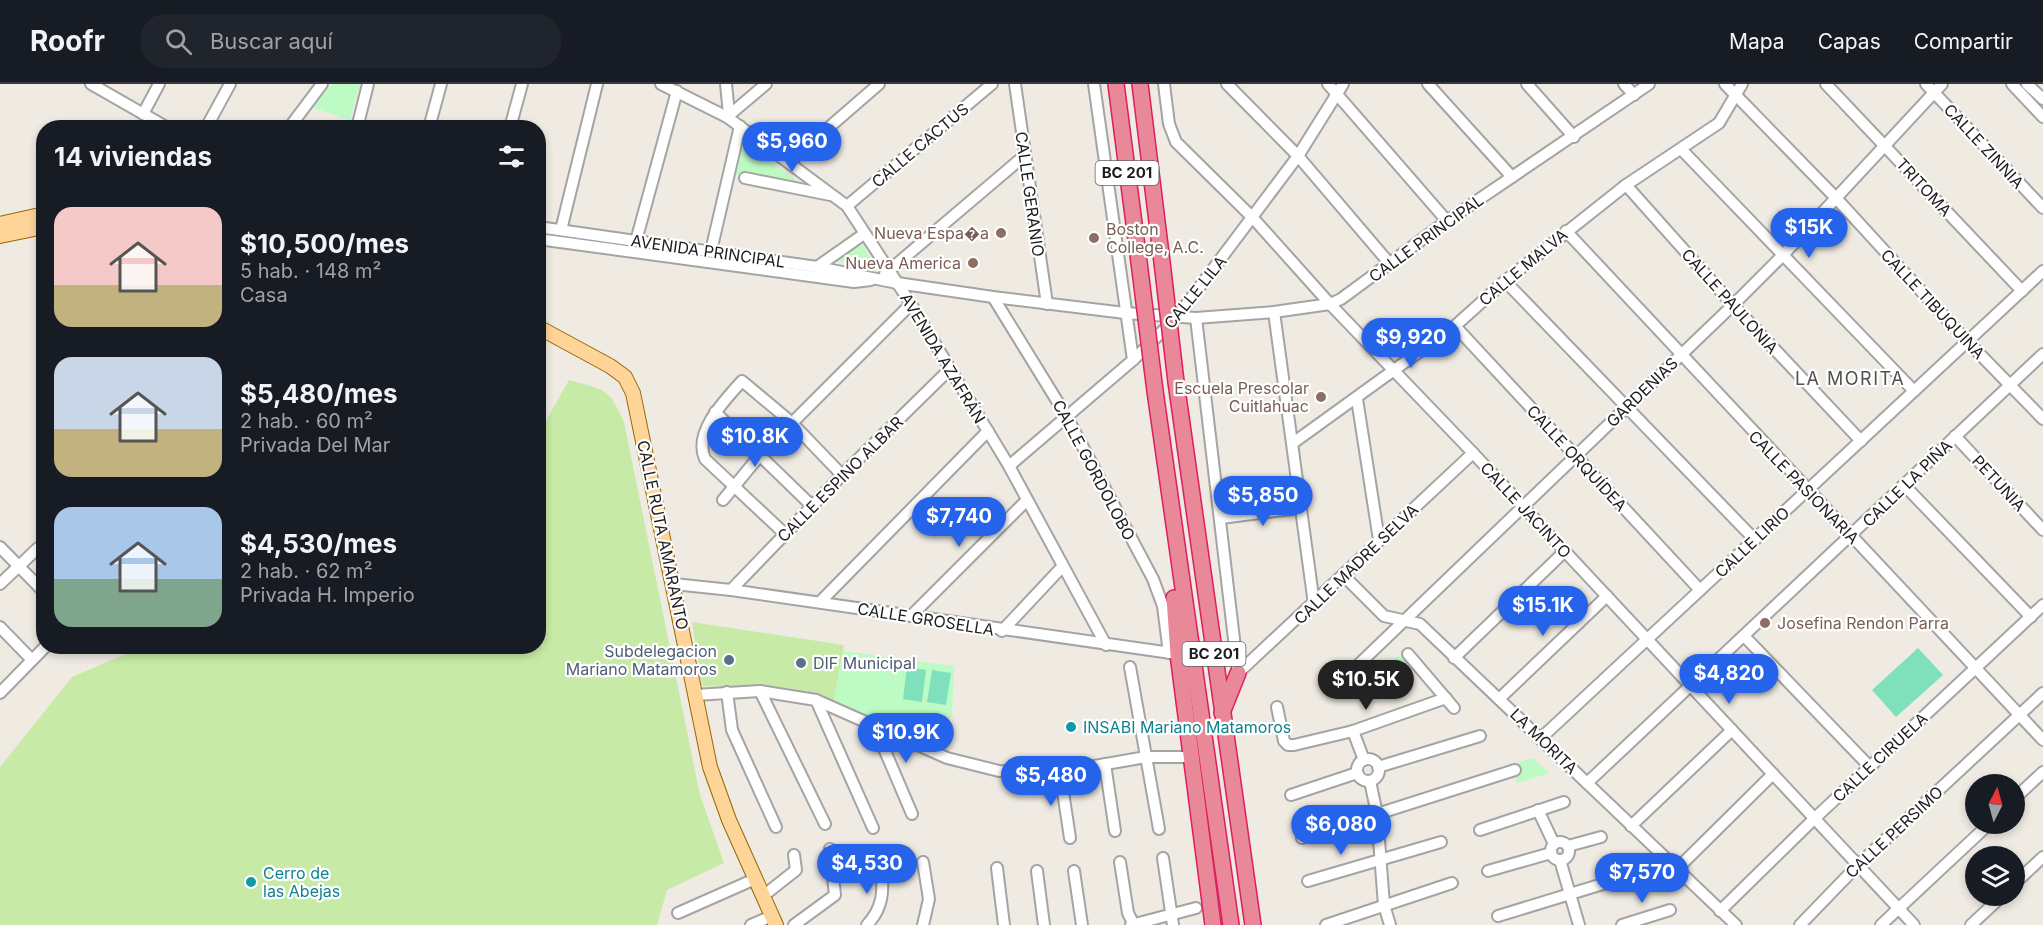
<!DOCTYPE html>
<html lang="es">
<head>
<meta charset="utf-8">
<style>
  body { margin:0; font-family:Inter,sans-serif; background:#20242c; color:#f1f3f6; height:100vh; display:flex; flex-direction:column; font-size:22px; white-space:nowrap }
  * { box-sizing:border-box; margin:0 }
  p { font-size:20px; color:#9ea1a6 }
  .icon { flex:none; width:33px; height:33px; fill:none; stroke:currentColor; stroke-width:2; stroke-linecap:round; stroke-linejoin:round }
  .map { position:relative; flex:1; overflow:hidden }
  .drawer { position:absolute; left:36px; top:36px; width:510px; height:534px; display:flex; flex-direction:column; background:#171b24; border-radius:24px; box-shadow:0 3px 9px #0003 }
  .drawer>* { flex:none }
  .needle { width:39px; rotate:6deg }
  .buttons { position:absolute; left:1965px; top:690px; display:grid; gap:12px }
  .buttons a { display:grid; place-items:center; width:60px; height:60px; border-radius:50%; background:#171b24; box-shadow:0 3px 9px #0003; font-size:30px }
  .price { position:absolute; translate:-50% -51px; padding:0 14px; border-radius:21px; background:#2563eb; color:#fff; font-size:20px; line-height:39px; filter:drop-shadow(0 2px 3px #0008) }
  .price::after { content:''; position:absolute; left:50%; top:36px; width:18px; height:14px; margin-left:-9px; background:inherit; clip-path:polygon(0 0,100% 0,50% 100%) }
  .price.selected { background:#222; color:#fff }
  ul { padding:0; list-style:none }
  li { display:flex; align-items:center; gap:18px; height:150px; padding:0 18px }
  li span { display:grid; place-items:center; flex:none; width:168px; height:120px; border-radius:18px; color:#555 }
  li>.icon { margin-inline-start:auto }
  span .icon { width:72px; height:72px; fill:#fffc; stroke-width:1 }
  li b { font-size:26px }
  h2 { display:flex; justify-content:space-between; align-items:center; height:72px; padding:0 18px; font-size:26px }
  header { display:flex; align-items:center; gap:36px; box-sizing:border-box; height:84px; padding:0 30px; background:#171b24; border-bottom:2px solid #363941 }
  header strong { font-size:28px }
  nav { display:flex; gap:33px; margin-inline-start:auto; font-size:21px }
  .search { width:420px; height:54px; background:#20242c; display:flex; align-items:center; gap:15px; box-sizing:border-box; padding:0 21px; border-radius:24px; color:#9ea1a6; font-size:22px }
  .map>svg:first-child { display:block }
</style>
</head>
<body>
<header>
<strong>Roofr</strong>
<div class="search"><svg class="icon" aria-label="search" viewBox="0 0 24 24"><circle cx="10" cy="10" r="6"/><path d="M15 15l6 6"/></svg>Buscar aquí</div>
<nav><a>Mapa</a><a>Capas</a><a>Compartir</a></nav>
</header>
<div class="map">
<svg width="2043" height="841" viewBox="0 0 2043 841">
  <rect width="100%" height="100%" fill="#efebe3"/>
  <g fill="#c7eba7">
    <path d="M569,296C604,306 608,302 624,338L700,711L724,779L667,806L657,841H0V683L72,593L142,563L538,562L539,349Z"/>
    <polygon points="692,538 844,561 834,616 781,604 702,602"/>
  </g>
  <g fill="#befbc4">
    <polygon points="332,0 360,0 350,36 313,24"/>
    <polygon points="744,58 806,104 736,91"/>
    <polygon points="859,162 864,162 874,183 833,177"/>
    <polygon points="843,567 954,582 952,632 947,635 945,667 834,616"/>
    <polygon points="1398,571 1413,583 1363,605"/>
    <polygon points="1532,674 1550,689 1517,699 1513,680"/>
  </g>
  <g fill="#7ee1bc">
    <polygon points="1918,564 1943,591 1896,633 1872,606"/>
    <polygon points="907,583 926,586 922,618 903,615"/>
    <polygon points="932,586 951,589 946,621 927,618"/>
  </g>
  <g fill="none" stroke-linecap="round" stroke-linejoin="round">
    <g stroke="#a4a4a4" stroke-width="14">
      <g id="minor">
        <polyline points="91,0 168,44"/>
        <polyline points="661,0 727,33 847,122 911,220 1009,382 1106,561"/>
        <polyline points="726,0 729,30"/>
        <polyline points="1015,0 1047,220"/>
        <polyline points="1094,0 1133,276"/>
        <polyline points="1164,0 1169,40 1176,58 1253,134 1330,220 1473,369 1914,841"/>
        <polyline points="1227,0 1298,72 1390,180"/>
        <polyline points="1328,0 1447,137"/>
        <polyline points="1428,0 1512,93"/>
        <polyline points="1527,0 1574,53"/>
        <polyline points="1624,0 1634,11"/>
        <polyline points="1725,0 1836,114 1967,257 2043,335"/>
        <polyline points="1826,0 2022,207"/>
        <polyline points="1926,0 2043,124"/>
        <polyline points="2012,0 2043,33"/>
        <polyline points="2027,0 2043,15"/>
        <polyline points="143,30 159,0"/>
        <polyline points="727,33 766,0"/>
        <polyline points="206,44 230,0"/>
        <polyline points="289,44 322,0"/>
        <polyline points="357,44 368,0"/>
        <polyline points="429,44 441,0"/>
        <polyline points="510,44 522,0"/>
        <polyline points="1681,65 1914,307"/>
        <polyline points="789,78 879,0"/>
        <polyline points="745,94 830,111"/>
        <polyline points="1626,101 1733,221 1861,357"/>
        <polyline points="847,122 992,0"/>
        <polyline points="538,143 817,183 897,199 993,213 1125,229 1196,234 1274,228 1330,220 1341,215 1447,137 1649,0"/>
        <polyline points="561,146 597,0"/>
        <polyline points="1566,147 2043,656"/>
        <polyline points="538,155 854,198 871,196"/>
        <polyline points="636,157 677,7"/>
        <polyline points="711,167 740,42"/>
        <polyline points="817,183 864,150"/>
        <polyline points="885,190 1024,72"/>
        <polyline points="1505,197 1755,456"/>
        <polyline points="993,213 1067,333 1153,495 1163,522 1169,569"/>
        <polyline points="1274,228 1314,520"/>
        <polyline points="1196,234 1238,589 1473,369"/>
        <polyline points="1455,242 1700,506"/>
        <polyline points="1357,315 1379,456"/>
        <polyline points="715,328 812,422"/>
        <polyline points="1955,352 2043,446"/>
        <polyline points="1293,359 1455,242 1505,197 1626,101 1719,39 1742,0"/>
        <polyline points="1009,382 1133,276 1177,233 1298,72 1343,0"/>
        <polyline points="1904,401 2031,533"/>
        <polyline points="723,416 761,370 911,220"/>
        <polyline points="1221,434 1300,424"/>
        <path d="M785,450L705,375C693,348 725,316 742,297L791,338L842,391"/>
        <polyline points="0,463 44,508"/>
        <polyline points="1343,491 1384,532 1420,540 1736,841"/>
        <polyline points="0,500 38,464"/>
        <polyline points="674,500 731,506 1178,570"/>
        <polyline points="731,506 842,391 950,285"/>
        <polyline points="820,518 988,347"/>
        <polyline points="911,532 1027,416"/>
        <polyline points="0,543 32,576"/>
        <polyline points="1002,547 1062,483"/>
        <polyline points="1745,553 1870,683"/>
        <polyline points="1408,570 1454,624"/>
        <polyline points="1454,574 1564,468"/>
        <polyline points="1130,583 1159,745"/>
        <polyline points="1332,606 1733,221 1784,170 1942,0"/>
        <polyline points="760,607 825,740"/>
        <polyline points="727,608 732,646 776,743"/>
        <polyline points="0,609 46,562"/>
        <polyline points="695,611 760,607 816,616 947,674 999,687 1060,688 1146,673 1191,673"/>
        <polyline points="1499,615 1607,512"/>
        <polyline points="816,616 873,744"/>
        <polyline points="1277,623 1284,657 1288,661 1294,661 1353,647 1446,614"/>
        <polyline points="874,641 912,730"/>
        <polyline points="1353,647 1364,676"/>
        <polyline points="1540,655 2043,187"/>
        <circle cx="1368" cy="686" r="11"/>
        <polyline points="1105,680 1115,747"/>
        <polyline points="1378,683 1480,652"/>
        <polyline points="1060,688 1070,754"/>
        <polyline points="1370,697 1377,730 1384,821 1390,841"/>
        <polyline points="1587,699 2043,270"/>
        <polyline points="1291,711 1357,689"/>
        <polyline points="2014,715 2043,688"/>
        <polyline points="1538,726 1554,760"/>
        <polyline points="1631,742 1732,646"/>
        <polyline points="1480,746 1564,718"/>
        <polyline points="1302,754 1515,686"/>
        <circle cx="1560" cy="767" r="9"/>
        <polyline points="1568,762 1601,753"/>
        <polyline points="1163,774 1173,841"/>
        <polyline points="1560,776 1579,841"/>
        <polyline points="1120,778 1128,829 1134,841"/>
        <polyline points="997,784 1004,841"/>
        <polyline points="1677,785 1773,690"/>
        <polyline points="1037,787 1044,841"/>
        <polyline points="1074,787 1082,841"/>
        <polyline points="1488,787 1551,769"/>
        <polyline points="1308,797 1441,758"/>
        <polyline points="2014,800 2043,773"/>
        <polyline points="763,812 796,786 794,771"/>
        <polyline points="1720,827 1815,734 2043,521"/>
        <polyline points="678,829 755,795"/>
        <polyline points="1498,832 1642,788"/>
        <polyline points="751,841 772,832"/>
        <polyline points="794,841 835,811 830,765"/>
        <path d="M867,841C883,824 884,807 881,784"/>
        <polyline points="923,841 929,815 923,778"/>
        <polyline points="1131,841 1196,824"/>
        <polyline points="1326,841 1452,799"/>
        <polyline points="1622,841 1670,826"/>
        <polyline points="1800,841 1858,781 2043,609"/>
        <polyline points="1881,841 1989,740"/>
        <polyline points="1971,841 2002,812"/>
      </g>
    </g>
    <g stroke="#976700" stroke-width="16">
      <g id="major">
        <polyline points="0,140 44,130"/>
        <polyline points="0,152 44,143"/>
        <polyline points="538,243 610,282 625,293 633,309 710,683 729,736 776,841"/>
      </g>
    </g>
    <g stroke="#df1e5e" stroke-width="18">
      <g id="highway">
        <polyline points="1116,0 1139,178"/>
        <polyline points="1140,0 1162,178"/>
        <polyline points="1176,298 1253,841"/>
        <polyline points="1155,307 1231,841"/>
        <polyline points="1174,514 1178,570 1213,841"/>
        <polyline points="1222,629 1238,589"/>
      </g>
    </g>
    <use href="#minor" stroke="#fff" stroke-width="10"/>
    <use href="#major" stroke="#ffd498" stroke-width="14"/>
    <use href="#highway" stroke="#e98898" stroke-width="15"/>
    <g stroke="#df1e5e" stroke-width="18" stroke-linecap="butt">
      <g id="highway-bridge">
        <polyline points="1139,178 1155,307"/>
        <polyline points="1162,178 1176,298"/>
      </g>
    </g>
    <use href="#highway-bridge" stroke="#e98898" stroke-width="15"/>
  </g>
  <g fill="#8d6e63" stroke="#fff" stroke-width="2">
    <circle cx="1001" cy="149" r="6"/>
    <circle cx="1094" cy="154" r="6"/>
    <circle cx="973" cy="179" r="6"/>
    <circle cx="1321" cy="313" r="6"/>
    <circle cx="1765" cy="539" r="6"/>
  </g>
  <g fill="#5c6f8a" stroke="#fff" stroke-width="2">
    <circle cx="729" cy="576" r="6"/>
    <circle cx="801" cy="579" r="6"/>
  </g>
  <g fill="#0f9aa8" stroke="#fff" stroke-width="2">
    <circle cx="1071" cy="643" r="6"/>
    <circle cx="251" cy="798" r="6"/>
  </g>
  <g text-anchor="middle" stroke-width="4.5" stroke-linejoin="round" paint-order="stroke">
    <g fill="#fff" stroke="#616161" stroke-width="1.5">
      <rect x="1095.5" y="77" width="63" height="24" rx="4.5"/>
      <rect x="1182.5" y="558" width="63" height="24" rx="4.5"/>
    </g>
    <g font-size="15" font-weight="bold" fill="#1d1d1d">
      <text x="1127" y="94">BC 201</text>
      <text x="1214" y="575">BC 201</text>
    </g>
    <g font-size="16" fill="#1d1d1d" stroke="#fff">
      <text transform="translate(920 61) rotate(-40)" y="6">CALLE CACTUS</text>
      <text transform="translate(1984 62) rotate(47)" y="6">CALLE ZINNIA</text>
      <text transform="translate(1924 103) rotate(47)" y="6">TRITOMA</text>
      <text transform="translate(1030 110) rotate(82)" y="6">CALLE GERANIO</text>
      <text transform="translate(1426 154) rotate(-36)" y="6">CALLE PRINCIPAL</text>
      <text transform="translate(708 167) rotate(8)" y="6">AVENIDA PRINCIPAL</text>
      <text transform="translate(1523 183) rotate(-40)" y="6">CALLE MALVA</text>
      <text transform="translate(1195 208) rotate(-51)" y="6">CALLE LILA</text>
      <text transform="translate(1730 217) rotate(48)" y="6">CALLE PAULONIA</text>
      <text transform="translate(1933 220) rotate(47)" y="6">CALLE TIBUQUINA</text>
      <text transform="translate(943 274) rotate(59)" y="6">AVENIDA AZAFRÁN</text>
      <text transform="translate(1642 308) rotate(-44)" y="6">GARDENIAS</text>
      <text transform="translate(1577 374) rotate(47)" y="6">CALLE ORQUÍDEA</text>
      <text transform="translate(1094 386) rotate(62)" y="6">CALLE GORDOLOBO</text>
      <text transform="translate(840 395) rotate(-45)" y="6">CALLE ESPINO ALBAR</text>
      <text transform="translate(1907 399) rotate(-44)" y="6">CALLE LA PIÑA</text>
      <text transform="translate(1999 399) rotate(47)" y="6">PETUNIA</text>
      <text transform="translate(1804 403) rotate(46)" y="6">CALLE PASIONARIA</text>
      <text transform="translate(1526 426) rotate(47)" y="6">CALLE JACINTO</text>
      <text transform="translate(663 451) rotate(78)" y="6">CALLE RUTA AMARANTO</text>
      <text transform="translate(1752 458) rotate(-43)" y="6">CALLE LIRIO</text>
      <text transform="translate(1356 480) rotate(-44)" y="6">CALLE MADRE SELVA</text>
      <text transform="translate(926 535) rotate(9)" y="6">CALLE GROSELLA</text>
      <text transform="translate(1544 657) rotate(44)" y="6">LA MORITA</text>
      <text transform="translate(1880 673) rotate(-43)" y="6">CALLE CIRUELA</text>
      <text transform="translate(1894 748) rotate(-43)" y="6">CALLE PERSIMO</text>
    </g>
    <g font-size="16" fill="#785e54" stroke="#fff" text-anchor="end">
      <text x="1106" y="151" text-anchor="start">Boston<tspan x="1106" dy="18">College, A.C.</tspan></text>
      <text x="989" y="155">Nueva Espa�a</text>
      <text x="961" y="185">Nueva America</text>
      <text x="1309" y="310">Escuela Prescolar<tspan x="1309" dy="18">Cuitlahuac</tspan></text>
      <text x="1777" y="545" text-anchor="start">Josefina Rendon Parra</text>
    </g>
    <g font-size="16" fill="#4e5e75" stroke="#fff" text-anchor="end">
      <text x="717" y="573">Subdelegacion<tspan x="717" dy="18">Mariano Matamoros</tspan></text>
      <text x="813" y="585" text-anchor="start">DIF Municipal</text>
    </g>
    <g font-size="16" fill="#0d838f" stroke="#fff" text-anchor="start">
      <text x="1083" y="649">INSABI Mariano Matamoros</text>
      <text x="263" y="795">Cerro de<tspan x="263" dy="18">las Abejas</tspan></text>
    </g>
    <g font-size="18" letter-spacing="1.5" fill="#505050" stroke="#fff">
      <text x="1850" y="301">LA MORITA</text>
    </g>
  </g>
</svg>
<div class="buttons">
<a><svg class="needle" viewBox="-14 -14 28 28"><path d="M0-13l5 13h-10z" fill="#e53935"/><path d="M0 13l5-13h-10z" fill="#9ea1a6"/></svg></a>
<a><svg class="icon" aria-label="layers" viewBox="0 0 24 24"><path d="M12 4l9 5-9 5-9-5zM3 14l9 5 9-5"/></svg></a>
</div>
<b class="price" style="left:792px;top:89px">$5,960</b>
<b class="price" style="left:1809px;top:175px">$15K</b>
<b class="price" style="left:1411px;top:285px">$9,920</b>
<b class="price" style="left:755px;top:384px">$10.8K</b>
<b class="price" style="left:1263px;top:443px">$5,850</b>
<b class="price" style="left:959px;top:464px">$7,740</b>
<b class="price" style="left:1543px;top:553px">$15.1K</b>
<b class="price" style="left:1729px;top:621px">$4,820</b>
<b class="price selected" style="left:1366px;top:627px">$10.5K</b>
<b class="price" style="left:906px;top:680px">$10.9K</b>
<b class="price" style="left:1051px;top:723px">$5,480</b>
<b class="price" style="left:1341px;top:772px">$6,080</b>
<b class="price" style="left:867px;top:811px">$4,530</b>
<b class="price" style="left:1642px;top:820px">$7,570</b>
<section class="drawer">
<h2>14 viviendas<svg class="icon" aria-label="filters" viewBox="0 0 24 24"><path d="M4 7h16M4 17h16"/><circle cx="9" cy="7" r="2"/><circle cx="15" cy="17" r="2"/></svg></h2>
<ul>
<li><span style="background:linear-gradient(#f6c9c9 65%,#c2b280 0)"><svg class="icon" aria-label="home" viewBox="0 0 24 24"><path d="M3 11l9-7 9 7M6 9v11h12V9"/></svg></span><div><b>$10,500/mes</b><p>5 hab. · 148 m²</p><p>Casa</p></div></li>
<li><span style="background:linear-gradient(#c9d6e8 60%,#c2b280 0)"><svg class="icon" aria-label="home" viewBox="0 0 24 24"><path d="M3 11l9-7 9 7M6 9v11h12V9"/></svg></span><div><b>$5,480/mes</b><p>2 hab. · 60 m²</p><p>Privada Del Mar</p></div></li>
<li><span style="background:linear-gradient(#a9c7e8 60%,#7fa58c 0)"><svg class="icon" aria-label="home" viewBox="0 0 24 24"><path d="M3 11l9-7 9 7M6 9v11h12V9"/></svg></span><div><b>$4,530/mes</b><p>2 hab. · 62 m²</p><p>Privada H. Imperio</p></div></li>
</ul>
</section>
</div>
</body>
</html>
